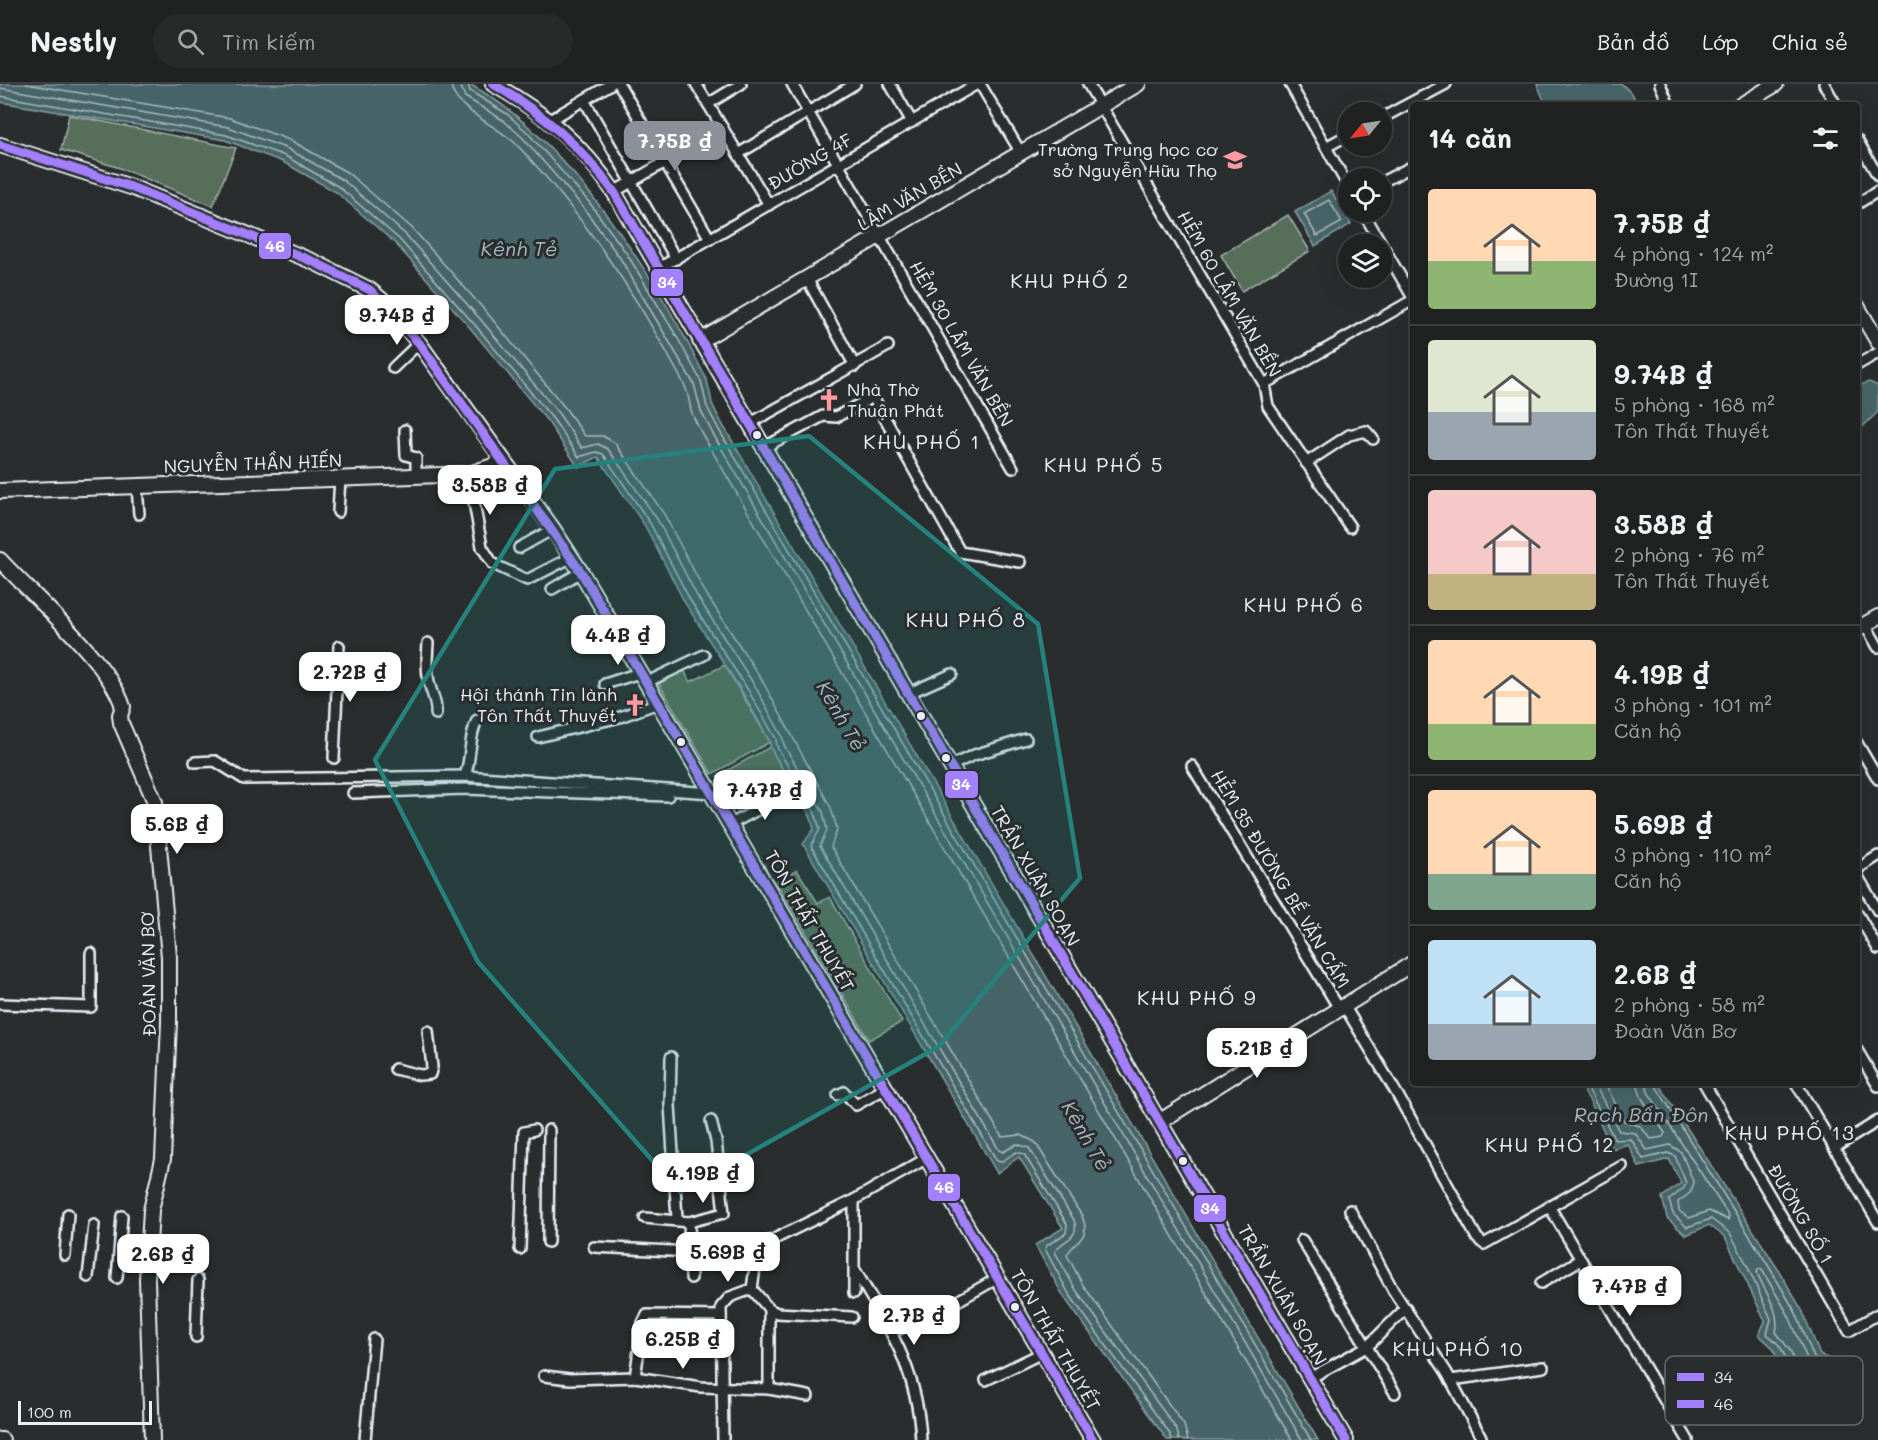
<!DOCTYPE html>
<html lang="vi">
<head>
<meta charset="utf-8">
<style>
  body { margin:0; font-family:Mali,sans-serif; background:#282a2a; color:#f1f3f6; height:100vh; display:flex; flex-direction:column; font-size:22px; white-space:nowrap }
  * { box-sizing:border-box; margin:0 }
  p { font-size:20px; color:#a2a4a5 }
  .icon { flex:none; width:33px; height:33px; fill:none; stroke:currentColor; stroke-width:2; stroke-linecap:round; stroke-linejoin:round }
  .map { position:relative; flex:1; overflow:hidden }
  .side { position:absolute; left:1410px; top:18px; width:450px; height:984px; display:flex; flex-direction:column; background:#202222; border-radius:6px; box-shadow:0 6px 24px #0002,0 0 0 2px #3d3f40 }
  .side>* { flex:none }
  .needle { width:39px; rotate:240deg }
  .fabs { position:absolute; left:1338px; top:18px; display:grid; gap:12px }
  .fabs a { display:grid; place-items:center; width:54px; height:54px; border-radius:50%; background:#202222; box-shadow:0 6px 24px #0002,0 0 0 2px #3d3f40; font-size:30px }
  .scale { position:absolute; left:18px; bottom:15px; width:134px; box-sizing:border-box; padding-left:6px; border:3px solid #e8f1f8; border-top:0; font-size:16px; line-height:21px; white-space:nowrap; color:#e8f1f8; -webkit-text-stroke:4px #2a2d2e; paint-order:stroke }
  .price { position:absolute; translate:-50% -51px; padding:0 14px; border-radius:12px; background:#fff; color:#222; font-size:20px; line-height:39px; filter:drop-shadow(0 2px 3px #0008) }
  .price::after { content:''; position:absolute; left:50%; top:36px; width:18px; height:14px; margin-left:-9px; background:inherit; clip-path:polygon(0 0,100% 0,50% 100%) }
  .price.selected { background:#8c9099; color:#fff }
  ul { padding:0; list-style:none }
  li { display:flex; align-items:center; gap:18px; height:150px; padding:0 18px }
  li+li { border-top:2px solid #3d3f40 }
  li span { display:grid; place-items:center; flex:none; width:168px; height:120px; border-radius:6px; color:#555 }
  li>.icon { margin-inline-start:auto }
  span .icon { width:72px; height:72px; fill:#fffc; stroke-width:1 }
  li b { font-size:26px }
  h2 { display:flex; justify-content:space-between; align-items:center; height:72px; padding:0 18px; font-size:26px }
  header { display:flex; align-items:center; gap:36px; box-sizing:border-box; height:84px; padding:0 30px; background:#202222; border-bottom:2px solid #3d3f40 }
  header strong { font-size:28px }
  nav { display:flex; gap:33px; margin-inline-start:auto; font-size:21px }
  .search { width:420px; height:54px; background:#282a2a; display:flex; align-items:center; gap:15px; box-sizing:border-box; padding:0 21px; border-radius:33px; color:#a2a4a5; font-size:22px }
  .map>svg:first-child { display:block }
</style>
</head>
<body>
<header>
<strong>Nestly</strong>
<div class="search"><svg class="icon" aria-label="search" viewBox="0 0 24 24"><circle cx="10" cy="10" r="6"/><path d="M15 15l6 6"/></svg>Tìm kiếm</div>
<nav><a>Bản đồ</a><a>Lớp</a><a>Chia sẻ</a></nav>
</header>
<div class="map">
<svg width="1878" height="1356" viewBox="0 0 1878 1356">
  <rect width="100%" height="100%" fill="#2a2d2e"/>
  <filter id="ink" filterUnits="userSpaceOnUse"><feTurbulence type="fractalNoise" baseFrequency=".0167" numOctaves="2"/><feDisplacementMap in="SourceGraphic" scale="12" xChannelSelector="R" yChannelSelector="G"/><feConvolveMatrix kernelMatrix="1 2 1 2 8 2 1 2 1" color-interpolation-filters="sRGB"/></filter>
  <g filter="url(#ink)">
    <g fill="#576e5a" stroke="#a0b0a9" stroke-width="1.5">
      <polygon points="69,31 236,64 213,122 120,84 61,66"/>
      <polygon points="1288,131 1310,167 1242,207 1221,171"/>
      <polygon points="725,581 770,658 712,690 658,598 684,586 690,598"/>
      <polygon points="770,663 793,704 740,733 717,692"/>
      <polygon points="797,786 818,819 830,813 902,938 869,956 776,798"/>
    </g>
    <g fill="#466568" stroke="#879da2" stroke-width="1.5">
      <path d="M0,0H469C564,49 658,197 705,292C709,300 710,310 712,319C715,327 720,335 724,343L1318,1356H1167L1064,1213L1035,1161L1063,1144L1019,1073L997,1089L803,760L814,745L810,732L770,663V658L743,609L685,519L645,442L598,373L578,383L548,338L471,245L395,159L336,108L283,78L225,56L0,18Z"/>
      <polygon points="1537,0 1622,0 1633,11 1637,21 1546,21"/>
      <polygon points="1331,107 1351,140 1315,162 1295,128"/>
      <polygon points="1869,298 1878,302 1878,328 1857,348 1857,302"/>
      <polygon points="1578,999 1658,999 1776,1182 1802,1226 1820,1271 1844,1281 1832,1301 1817,1308 1801,1305 1785,1294 1773,1264 1759,1251 1765,1237 1725,1153 1709,1141 1686,1151 1667,1134 1662,1113 1681,1099 1669,1075 1639,1083 1628,1060 1612,1065 1590,1017"/>
    </g>
    <g fill="none" stroke-linecap="round" stroke-linejoin="round">
      <g stroke="#a7b9be" stroke-width="1.5">
        <path d="M26,0L230,34L292,57L348,89L412,144L488,230L566,325L585,352H603L615,359L664,430L705,508L763,598L831,724L837,745L831,763L1002,1053L1021,1051L1035,1058L1082,1132C1092,1156 1074,1156 1067,1171L1083,1201L1184,1341L1188,1356"/>
        <path d="M451,0C452,25 499,42 516,60C584,131 638,213 684,300C688,308 689,317 691,326C694,336 700,346 705,355L1292,1356"/>
        <polyline points="460,0 465,13 503,36 522,53 583,123 620,174 694,300 701,327 713,350 1302,1356"/>
        <polyline points="468,0 470,7 507,30 527,48 589,118 627,170 677,253 701,297 707,323 719,346 1311,1356"/>
        <path d="M0,4L228,43L288,65L343,96L405,150L481,236L559,330L582,364L598,360L608,365L657,435L697,512L755,602L782,652L784,661L823,728L827,746L820,762L999,1066L1003,1068L1017,1060L1029,1064L1074,1136C1081,1156 1061,1155 1055,1168L1076,1206L1177,1346L1179,1356"/>
        <polyline points="0,12 226,51 285,72 339,103 399,155 475,241 553,335 579,373 596,368 603,370 650,439 690,516 748,606 776,655 777,663 815,729 820,745 811,762 997,1077 1001,1078 1016,1068 1024,1070 1067,1140 1066,1149 1046,1162 1045,1165 1069,1210 1170,1350 1172,1356"/>
        <polygon points="1329,116 1342,138 1317,152 1304,130"/>
        <path d="M1585,999L1615,1056L1631,1055L1643,1075L1668,1069L1675,1072L1686,1099L1684,1104L1669,1116L1673,1130L1687,1143L1711,1135L1730,1149L1746,1179L1771,1235L1767,1250C1770,1253 1775,1256 1778,1260C1792,1277 1788,1315 1827,1297L1833,1285L1814,1274L1796,1229L1771,1186L1654,999"/>
        <polyline points="1594,999 1619,1047 1635,1049 1647,1066 1670,1061 1681,1068 1694,1099 1690,1109 1678,1118 1679,1127 1689,1134 1709,1127 1728,1136 1729,1132 1648,1008 1646,999"/>
        <polyline points="1605,999 1624,1037 1640,1042 1651,1055 1663,1053 1665,1049 1641,1013 1637,999"/>
        <path d="M1759,1185L1762,1186L1789,1232L1808,1277L1821,1287V1292C1812,1296 1804,1291 1796,1286L1791,1268L1776,1248C1781,1226 1764,1208 1757,1188Z"/>
      </g>
      <g stroke="#e8f1f8" stroke-width="14">
        <g id="street">
          <polyline points="619,0 710,155"/>
          <polyline points="696,0 769,121"/>
          <polyline points="792,0 1013,384"/>
          <polyline points="890,0 912,38"/>
          <polyline points="980,0 1021,69"/>
          <polyline points="1088,0 1264,300 1268,322 1350,443"/>
          <polyline points="1290,0 1348,102"/>
          <polyline points="1660,0 1669,21"/>
          <polyline points="1824,0 1836,21"/>
          <polyline points="584,16 676,175"/>
          <polyline points="708,20 741,0"/>
          <polyline points="1382,34 1446,0"/>
          <polyline points="550,36 611,0"/>
          <polyline points="1857,56 1878,92"/>
          <polyline points="1326,63 1348,51"/>
          <polyline points="738,70 855,0"/>
          <polyline points="1382,98 1413,82"/>
          <polyline points="614,108 723,44"/>
          <polyline points="1857,120 1878,107"/>
          <polyline points="1363,128 1413,214"/>
          <polyline points="659,184 977,0"/>
          <polyline points="807,195 855,282"/>
          <polyline points="1857,281 1878,269"/>
          <polyline points="393,284 419,259"/>
          <polyline points="1264,300 1413,216"/>
          <polyline points="749,340 888,262"/>
          <polyline points="405,346 406,371 416,374 416,391"/>
          <polyline points="763,364 823,332 836,333 873,313 960,468 1020,478"/>
          <polyline points="1306,379 1349,351 1366,347 1373,355"/>
          <polyline points="469,390 482,463 493,480 527,496 572,473"/>
          <polyline points="137,402 139,430"/>
          <polyline points="338,428 340,394"/>
          <polyline points="519,464 553,445"/>
          <polyline points="552,505 581,488"/>
          <polyline points="1865,540 1878,563"/>
          <path d="M428,559C427,573 426,588 430,602C433,613 437,619 436,630"/>
          <polyline points="645,599 704,571"/>
          <polyline points="605,600 639,589"/>
          <polyline points="907,610 952,590"/>
          <polyline points="538,653 620,633 658,619"/>
          <polyline points="1857,659 1878,695"/>
          <polyline points="334,674 339,562"/>
          <polyline points="195,678 215,677 244,695 465,692 712,709"/>
          <polyline points="950,682 974,671 1026,655"/>
          <polyline points="1192,682 1340,926"/>
          <path d="M465,692C472,672 468,656 477,636"/>
          <polyline points="353,709 464,705 668,712"/>
          <polyline points="731,740 787,710"/>
          <polyline points="1857,785 1878,772"/>
          <polyline points="1857,791 1878,827"/>
          <polyline points="1857,829 1878,865"/>
          <polyline points="0,920 91,923 91,869"/>
          <polyline points="1345,923 1397,1010 1477,1154 1484,1160 1622,1082"/>
          <polyline points="1857,966 1878,1002"/>
          <polyline points="671,973 670,1021 677,1135"/>
          <polyline points="395,985 420,991 430,990 432,983 428,947"/>
          <polyline points="1704,999 1849,1247 1878,1230"/>
          <polyline points="1796,999 1878,1138"/>
          <polyline points="838,1011 844,1008 856,1021 886,1004"/>
          <polyline points="1834,1064 1878,1037"/>
          <polyline points="1549,1122 1688,1356"/>
          <polyline points="1350,1126 1393,1206 1447,1289 1481,1353"/>
          <polyline points="645,1134 689,1138 724,1129 716,1057 711,1037"/>
          <polyline points="689,1138 691,1194"/>
          <polyline points="1302,1156 1395,1309"/>
          <polyline points="548,1158 549,1046"/>
          <polyline points="594,1163 690,1168"/>
          <polyline points="520,1165 524,1048 534,1046"/>
          <polyline points="65,1171 68,1130"/>
          <path d="M855,1186C889,1244 918,1285 921,1356"/>
          <polyline points="88,1193 94,1141"/>
          <polyline points="117,1194 122,1132"/>
          <polyline points="1541,1199 1580,1176"/>
          <polyline points="752,1205 757,1170 762,1161 854,1116 927,1074"/>
          <polyline points="752,1205 769,1225 777,1229 852,1233"/>
          <polyline points="854,1209 854,1116"/>
          <polyline points="892,1248 945,1224 998,1194"/>
          <polyline points="196,1253 198,1196"/>
          <polyline points="544,1292 570,1295 635,1293 701,1303 769,1305 769,1225"/>
          <polyline points="635,1293 643,1239 647,1231 721,1232"/>
          <polyline points="1310,1294 1368,1262 1406,1224"/>
          <polyline points="986,1296 1042,1269"/>
          <polyline points="1451,1296 1543,1283"/>
          <polyline points="769,1305 808,1312"/>
          <polyline points="365,1356 374,1255"/>
          <polyline points="723,1356 721,1223 730,1213 752,1205"/>
        </g>
      </g>
      <g stroke="#e8f1f8" stroke-width="18">
        <g id="secondary">
          <path d="M493,0C543,28 582,60 614,108L1346,1356"/>
          <polyline points="1741,21 1776,0"/>
          <polyline points="0,61 131,103 314,178 370,206 383,217 419,259 553,445 581,488 1093,1356"/>
          <polyline points="1857,222 1878,258"/>
          <polyline points="700,257 1138,0"/>
          <polyline points="0,407 469,390 505,378"/>
          <path d="M0,476C33,512 111,580 123,623L120,631L121,639L155,718L169,873V938L163,1075L151,1126L147,1195L152,1356"/>
          <polyline points="1857,545 1878,533"/>
          <polyline points="1159,1038 1413,879"/>
          <polyline points="0,1356 2,1356"/>
        </g>
      </g>
      <use href="#street" stroke="#2a2d2e" stroke-width="9"/>
      <use href="#secondary" stroke="#2a2d2e" stroke-width="14"/>
      <g stroke="#2a2d2e" stroke-width="14">
        <path id="bus-1" d="M493,0C542,29 581,62 614,108L1346,1356"/>
      </g>
      <g stroke="#2a2d2e" stroke-width="14">
        <polyline id="bus-2" points="0,61 131,103 314,178 370,206 419,259 581,488 1093,1356"/>
      </g>
      <use href="#bus-1" stroke="#a380ff" stroke-width="9"/>
      <use href="#bus-2" stroke="#a380ff" stroke-width="9"/>
    </g>
  </g>
  <path fill="#25827c" fill-opacity="0.2" stroke="#25827c" stroke-width="4.5" stroke-linejoin="round" d="M809,352L1038,540L1080,794L938,963L680,1108L478,878L375,676L555,385Z"/>
  <defs>
    <g id="school-bare" transform="scale(1.8)"><path d="M0-5L7-2L0 1L-7-2ZM-4 1L0 2.5L4 1V4Q0 6-4 4Z" fill="#ff9aa2" stroke="#2a2d2e" stroke-width="2.5" paint-order="stroke"/></g>
    <g id="church-bare" transform="scale(1.8)"><path d="M-1.2-6h2.4v3.5h3.3v2.4h-3.3V6h-2.4V-.1h-3.3v-2.4h3.3Z" fill="#ff9aa2" stroke="#2a2d2e" stroke-width="2.5" paint-order="stroke"/></g>
  </defs>
  <g fill-rule="evenodd">
    <use href="#school-bare" x="1235" y="76"/>
    <use href="#church-bare" x="829" y="316"/>
    <use href="#church-bare" x="635" y="621"/>
  </g>
  <g fill="#e8f1f8" stroke="#2a2d2e" stroke-width="2">
    <circle cx="757" cy="351" r="5"/>
    <circle cx="921" cy="632" r="5"/>
    <circle cx="681" cy="658" r="5"/>
    <circle cx="946" cy="674" r="5"/>
    <circle cx="1183" cy="1077" r="5"/>
    <circle cx="1015" cy="1223" r="5"/>
  </g>
  <g text-anchor="middle" stroke-width="6" stroke-linejoin="round" paint-order="stroke">
    <g font-size="18" fill="#e8f1f8" stroke="#2a2d2e" text-anchor="end">
      <text x="1217" y="72">Trường Trung học cơ<tspan x="1217" dy="21">sở Nguyễn Hữu Thọ</tspan></text>
      <text x="847" y="312" text-anchor="start">Nhà Thờ<tspan x="847" dy="21">Thuận Phát</tspan></text>
      <text x="617" y="617">Hội thánh Tin lành<tspan x="617" dy="21">Tôn Thất Thuyết</tspan></text>
    </g>
    <g font-size="18" fill="#e8f1f8" stroke="#2a2d2e">
      <text transform="translate(810 78) rotate(-30)" y="6">ĐƯỜNG 4F</text>
      <text transform="translate(910 113) rotate(-30)" y="6">LÂM VĂN BỀN</text>
      <text transform="translate(1229 210) rotate(60)" y="6">HẺM 60 LÂM VĂN BỀN</text>
      <text transform="translate(961 260) rotate(60)" y="6">HẺM 30 LÂM VĂN BỀN</text>
      <text transform="translate(253 380) rotate(-2)" y="6">NGUYỄN THẦN HIẾN</text>
      <text transform="translate(1035 792) rotate(60)" y="6">TRẦN XUÂN SOẠN</text>
      <text transform="translate(1280 795) rotate(59)" y="6">HẺM 35 ĐƯỜNG BẾ VĂN CẤM</text>
      <text transform="translate(809 837) rotate(60)" y="6">TÔN THẤT THUYẾT</text>
      <text transform="translate(149 890) rotate(-91)" y="6">ĐOÀN VĂN BƠ</text>
      <text transform="translate(1800 1130) rotate(60)" y="6">ĐƯỜNG SỐ 1</text>
      <text transform="translate(1282 1211) rotate(60)" y="6">TRẦN XUÂN SOẠN</text>
      <text transform="translate(1055 1256) rotate(60)" y="6">TÔN THẤT THUYẾT</text>
    </g>
    <g font-size="20" font-style="italic" fill="#a7b9be" stroke="#2a2d2e">
      <text x="519" y="172">Kênh Tẻ</text>
      <text transform="translate(841 632) rotate(60)" y="7">Kênh Tẻ</text>
      <text x="1641" y="1038">Rạch Bần Đôn</text>
      <text transform="translate(1086 1052) rotate(60)" y="7">Kênh Tẻ</text>
    </g>
    <g font-size="20" letter-spacing="1.5" fill="#e8f1f8" stroke="#2a2d2e">
      <text x="1070" y="204">KHU PHỐ 2</text>
      <text x="922" y="365">KHU PHỐ 1</text>
      <text x="1104" y="388">KHU PHỐ 5</text>
      <text x="1304" y="528">KHU PHỐ 6</text>
      <text x="966" y="543">KHU PHỐ 8</text>
      <text x="1197" y="921">KHU PHỐ 9</text>
      <text x="1790" y="1056">KHU PHỐ 13</text>
      <text x="1550" y="1068">KHU PHỐ 12</text>
      <text x="1458" y="1272">KHU PHỐ 10</text>
    </g>
  </g>
  <rect x="1665" y="1272" width="198" height="69" rx="9" fill="#2a2d2e" stroke="#63686b" stroke-width="1.5"/>
  <rect x="1677" y="1289" width="27" height="8" fill="#a380ff"/>
  <rect x="1677" y="1316" width="27" height="8" fill="#a380ff"/>
  <g font-size="16" fill="#e8f1f8">
    <text x="1714" y="1299">34</text>
    <text x="1714" y="1326">46</text>
  </g>
  <g stroke="#2a2d2e" stroke-width="2">
    <rect x="258" y="148" width="34" height="28" rx="6" fill="#a380ff"/>
    <rect x="650" y="184" width="34" height="29" rx="6" fill="#a380ff"/>
    <rect x="944" y="686" width="35" height="29" rx="6" fill="#a380ff"/>
    <rect x="927" y="1089" width="34" height="29" rx="6" fill="#a380ff"/>
    <rect x="1193" y="1110" width="34" height="29" rx="6" fill="#a380ff"/>
  </g>
  <g font-size="16" text-anchor="middle" font-weight="bold" fill="#fff">
    <text x="275" y="168">46</text>
    <text x="667" y="204">34</text>
    <text x="961" y="706">34</text>
    <text x="944" y="1109">46</text>
    <text x="1210" y="1130">34</text>
  </g>
</svg>
<div class="fabs">
<a><svg class="needle" viewBox="-14 -14 28 28"><path d="M0-13l5 13h-10z" fill="#e53935"/><path d="M0 13l5-13h-10z" fill="#a2a4a5"/></svg></a>
<a><svg class="icon" aria-label="locate" viewBox="0 0 24 24"><circle cx="12" cy="12" r="6"/><path d="M12 2v4M12 18v4M2 12h4M18 12h4"/></svg></a>
<a><svg class="icon" aria-label="layers" viewBox="0 0 24 24"><path d="M12 4l9 5-9 5-9-5zM3 14l9 5 9-5"/></svg></a>
</div>
<div class="scale">100 m</div>
<b class="price selected" style="left:675px;top:88px">7.75B ₫</b>
<b class="price" style="left:397px;top:262px">9.74B ₫</b>
<b class="price" style="left:490px;top:432px">3.58B ₫</b>
<b class="price" style="left:618px;top:582px">4.4B ₫</b>
<b class="price" style="left:350px;top:619px">2.72B ₫</b>
<b class="price" style="left:765px;top:737px">7.47B ₫</b>
<b class="price" style="left:177px;top:771px">5.6B ₫</b>
<b class="price" style="left:1257px;top:995px">5.21B ₫</b>
<b class="price" style="left:703px;top:1120px">4.19B ₫</b>
<b class="price" style="left:728px;top:1199px">5.69B ₫</b>
<b class="price" style="left:163px;top:1201px">2.6B ₫</b>
<b class="price" style="left:1630px;top:1233px">7.47B ₫</b>
<b class="price" style="left:914px;top:1262px">2.7B ₫</b>
<b class="price" style="left:683px;top:1286px">6.25B ₫</b>
<section class="side">
<h2>14 căn<svg class="icon" aria-label="filters" viewBox="0 0 24 24"><path d="M4 7h16M4 17h16"/><circle cx="9" cy="7" r="2"/><circle cx="15" cy="17" r="2"/></svg></h2>
<ul>
<li><span style="background:linear-gradient(#ffd9b3 60%,#8fb573 0)"><svg class="icon" aria-label="home" viewBox="0 0 24 24"><path d="M3 11l9-7 9 7M6 9v11h12V9"/></svg></span><div><b>7.75B ₫</b><p>4 phòng · 124 m²</p><p>Đường 1I</p></div></li>
<li><span style="background:linear-gradient(#dfe7d0 60%,#9aa5b1 0)"><svg class="icon" aria-label="home" viewBox="0 0 24 24"><path d="M3 11l9-7 9 7M6 9v11h12V9"/></svg></span><div><b>9.74B ₫</b><p>5 phòng · 168 m²</p><p>Tôn Thất Thuyết</p></div></li>
<li><span style="background:linear-gradient(#f6c9c9 70%,#c2b280 0)"><svg class="icon" aria-label="home" viewBox="0 0 24 24"><path d="M3 11l9-7 9 7M6 9v11h12V9"/></svg></span><div><b>3.58B ₫</b><p>2 phòng · 76 m²</p><p>Tôn Thất Thuyết</p></div></li>
<li><span style="background:linear-gradient(#ffd9b3 70%,#8fb573 0)"><svg class="icon" aria-label="home" viewBox="0 0 24 24"><path d="M3 11l9-7 9 7M6 9v11h12V9"/></svg></span><div><b>4.19B ₫</b><p>3 phòng · 101 m²</p><p>Căn hộ</p></div></li>
<li><span style="background:linear-gradient(#ffd9b3 70%,#7fa58c 0)"><svg class="icon" aria-label="home" viewBox="0 0 24 24"><path d="M3 11l9-7 9 7M6 9v11h12V9"/></svg></span><div><b>5.69B ₫</b><p>3 phòng · 110 m²</p><p>Căn hộ</p></div></li>
<li><span style="background:linear-gradient(#bfe0f5 70%,#9aa5b1 0)"><svg class="icon" aria-label="home" viewBox="0 0 24 24"><path d="M3 11l9-7 9 7M6 9v11h12V9"/></svg></span><div><b>2.6B ₫</b><p>2 phòng · 58 m²</p><p>Đoàn Văn Bơ</p></div></li>
</ul>
</section>
</div>
</body>
</html>
